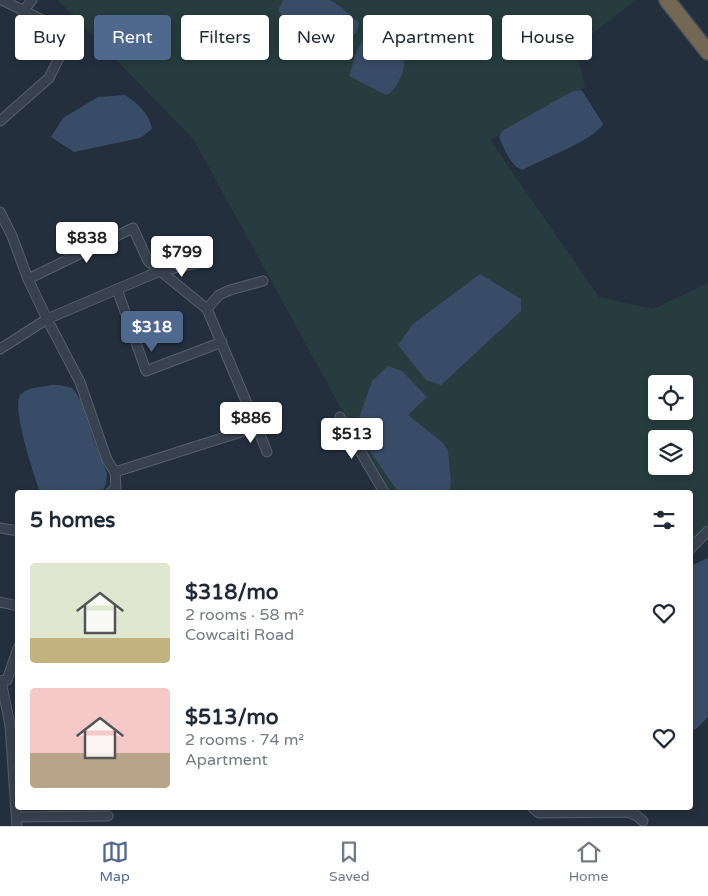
<!DOCTYPE html>
<html lang="en">
<head>
<meta charset="utf-8">
<style>
  body { margin:0; font-family:"Varela Round",sans-serif; background:#f6f6f7; color:#1f2937; height:100vh; display:flex; flex-direction:column; font-size:19px; white-space:nowrap }
  * { box-sizing:border-box; margin:0 }
  p { font-size:16px; color:#747a83 }
  .icon { flex:none; width:28px; height:28px; fill:none; stroke:currentColor; stroke-width:2; stroke-linecap:round; stroke-linejoin:round }
  .map { position:relative; flex:1; overflow:hidden }
  .side { position:absolute; left:15px; top:490px; width:678px; height:320px; display:flex; flex-direction:column; background:#fff; border-radius:5px; box-shadow:0 2px 8px #0003 }
  .side>* { flex:none }
  .guide { position:absolute; left:15px; top:15px; width:679px; height:45px; display:flex; gap:10px }
  .tools { position:absolute; left:648px; top:375px; display:grid; gap:10px }
  .tools a { display:grid; place-items:center; width:45px; height:45px; border-radius:5px; background:#fff; box-shadow:0 2px 8px #0003; font-size:25px }
  .price { position:absolute; translate:-50% -42px; padding:0 11px; border-radius:5px; background:#fff; color:#222; font-size:16px; line-height:32px; filter:drop-shadow(0 1px 2px #0008) }
  .price::after { content:''; position:absolute; left:50%; top:30px; width:15px; height:11px; margin-left:-8px; background:inherit; clip-path:polygon(0 0,100% 0,50% 100%) }
  .price.current { background:#4f688e; color:#fff }
  ul { padding:0; list-style:none }
  li { display:flex; align-items:center; gap:15px; height:125px; padding:0 15px }
  li span { display:grid; place-items:center; flex:none; width:140px; height:100px; border-radius:5px; color:#555 }
  li>.icon { margin-inline-start:auto }
  span .icon { width:60px; height:60px; fill:#fffc; stroke-width:1 }
  li b { font-size:21px }
  h2 { display:flex; justify-content:space-between; align-items:center; height:60px; padding:0 15px; font-size:21px }
  .tag { padding:0 18px; border-radius:5px; background:#fff; box-shadow:0 2px 8px #0003; font-size:18px; line-height:45px }
  .tag.current { background:#4f688e; color:#fff }
  .tabs { display:flex; justify-content:space-around; align-items:center; height:70px; border-top:1px solid #e0e1e3; background:#fff; font-size:14px; color:#747a83 }
  .tabs a { display:grid; justify-items:center; gap:2px }
  .tabs .current { color:#4f688e }
  .map>svg:first-child { display:block }
</style>
</head>
<body>
<div class="map">
<svg width="708" height="826" viewBox="0 0 708 826">
  <rect width="100%" height="100%" fill="#242f3e"/>
  <path fill="#263c3f" fill-rule="evenodd" d="M58,0H636L575,47L585,87L490,140L599,297L653,309L708,283V529L690,545V492H387L194,140ZM656,384H684V411H656ZM656,439H684V466H656Z"/>
  <g fill="#394c67">
    <path d="M283,0H330L342,8L359,23L357,31L344,48C317,41 295,33 278,10Z"/>
    <path d="M367,32C380,34 401,47 404,61C405,67 402,75 399,80C396,87 393,92 386,95L349,76L357,50Z"/>
    <path d="M580,90L583,92L603,124C595,140 541,159 523,170C510,166 504,148 499,137L502,131L571,92Z"/>
    <path d="M125,95C138,104 149,113 152,129L140,138L74,152L51,137L63,118L98,97Z"/>
    <polygon points="480,274 521,299 521,311 441,385 426,380 398,345 413,324"/>
    <polygon points="388,366 402,371 427,397 408,415 442,442 448,451 451,482 449,492 398,492 355,429 372,381"/>
    <path d="M51,385H59L72,388L76,393L82,403L94,441L107,473L106,484L102,492H40C35,477 10,405 21,394C28,387 43,387 51,385Z"/>
    <polygon points="708,558 708,717 697,728 690,732 690,566"/>
  </g>
  <g fill="none" stroke-linecap="round" stroke-linejoin="round">
    <g stroke="#565f6c" stroke-width="11">
      <g id="street">
        <polyline points="23,11 32,0"/>
        <polyline points="0,121 49,78 71,34 2,0"/>
        <polyline points="0,212 12,236 28,279 133,228 148,261 207,309"/>
        <polyline points="28,279 47,319 80,382 107,460 115,472 116,487 111,492"/>
        <polyline points="117,289 146,371 222,342"/>
        <polyline points="0,349 47,319 160,271 198,263"/>
        <polyline points="340,417 384,492"/>
        <polyline points="257,427 267,452"/>
        <polyline points="115,472 257,427 207,309 219,295 230,290 263,281"/>
        <polyline points="0,528 18,531"/>
        <polyline points="690,549 708,531"/>
        <polyline points="0,602 18,606"/>
        <polyline points="0,681 7,680 18,648"/>
        <polyline points="1,681 10,725 17,826"/>
        <polyline points="533,808 539,813 627,812 637,816 643,821"/>
        <polyline points="17,817 108,816"/>
      </g>
    </g>
    <g stroke="#434c59" stroke-width="18">
      <polyline id="highway" points="667,0 708,52"/>
    </g>
    <use href="#street" stroke="#38414e" stroke-width="9"/>
    <use href="#highway" stroke="#746855" stroke-width="15"/>
  </g>
</svg>
<div class="tools">
<a><svg class="icon" aria-label="locate" viewBox="0 0 24 24"><circle cx="12" cy="12" r="6"/><path d="M12 2v4M12 18v4M2 12h4M18 12h4"/></svg></a>
<a><svg class="icon" aria-label="layers" viewBox="0 0 24 24"><path d="M12 4l9 5-9 5-9-5zM3 14l9 5 9-5"/></svg></a>
</div>
<b class="price" style="left:87px;top:264px">$838</b>
<b class="price" style="left:182px;top:278px">$799</b>
<b class="price current" style="left:152px;top:353px">$318</b>
<b class="price" style="left:251px;top:444px">$886</b>
<b class="price" style="left:352px;top:460px">$513</b>
<div class="guide">
<a class="tag">Buy</a>
<a class="tag current">Rent</a>
<a class="tag">Filters</a>
<a class="tag">New</a>
<a class="tag">Apartment</a>
<a class="tag">House</a>
</div>
<section class="side">
<h2>5 homes<svg class="icon" aria-label="filters" viewBox="0 0 24 24"><path d="M4 7h16M4 17h16"/><circle cx="9" cy="7" r="2"/><circle cx="15" cy="17" r="2"/></svg></h2>
<ul>
<li><span style="background:linear-gradient(#dfe7d0 75%,#c2b280 0)"><svg class="icon" aria-label="home" viewBox="0 0 24 24"><path d="M3 11l9-7 9 7M6 9v11h12V9"/></svg></span><div><b>$318/mo</b><p>2 rooms · 58 m²</p><p>Cowcaiti Road</p></div><svg class="icon" aria-label="heart" viewBox="0 0 24 24"><path d="M12 20l-8-8c-3-5 5-10 8-4 3-6 11-1 8 4z"/></svg></li>
<li><span style="background:linear-gradient(#f6c9c9 65%,#b9a48a 0)"><svg class="icon" aria-label="home" viewBox="0 0 24 24"><path d="M3 11l9-7 9 7M6 9v11h12V9"/></svg></span><div><b>$513/mo</b><p>2 rooms · 74 m²</p><p>Apartment</p></div><svg class="icon" aria-label="heart" viewBox="0 0 24 24"><path d="M12 20l-8-8c-3-5 5-10 8-4 3-6 11-1 8 4z"/></svg></li>
</ul>
</section>
</div>
<nav class="tabs">
<a class="current"><svg class="icon" aria-label="map" viewBox="0 0 24 24"><path d="M3 6l6-2 6 2 6-2v14l-6 2-6-2-6 2zM9 4v14M15 6v14"/></svg>Map</a>
<a><svg class="icon" aria-label="saved" viewBox="0 0 24 24"><path d="M7 4h10v16l-5-4-5 4z"/></svg>Saved</a>
<a><svg class="icon" aria-label="home" viewBox="0 0 24 24"><path d="M3 11l9-7 9 7M6 9v11h12V9"/></svg>Home</a>
</nav>
</body>
</html>
